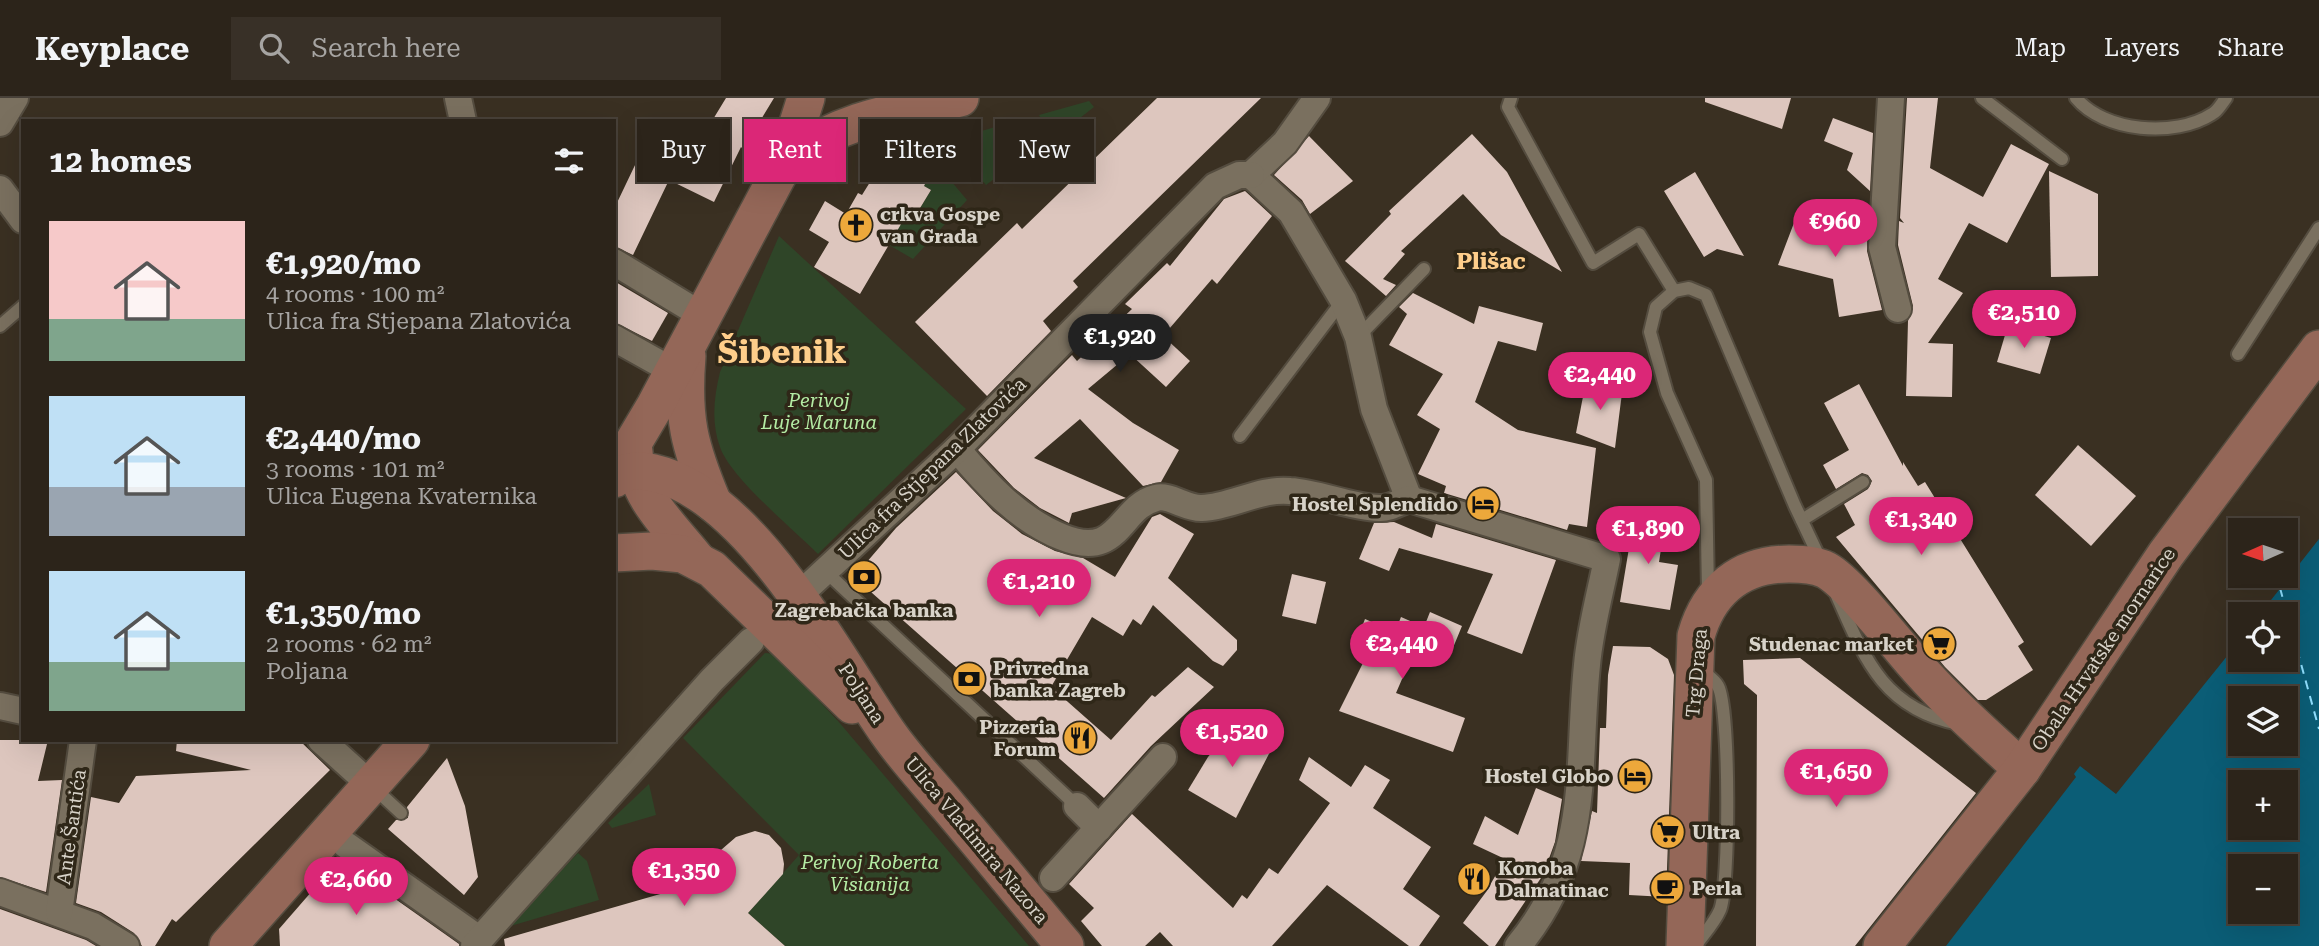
<!DOCTYPE html>
<html lang="en">
<head>
<meta charset="utf-8">
<style>
  body { margin:0; font-family:"Roboto Serif",serif; background:#383027; color:#f1f3f6; height:100vh; display:flex; flex-direction:column; font-size:26px; white-space:nowrap }
  * { box-sizing:border-box; margin:0 }
  p { font-size:23px; color:#a6a4a2 }
  .icon { flex:none; width:38px; height:38px; fill:none; stroke:currentColor; stroke-width:2; stroke-linecap:round; stroke-linejoin:round }
  .map { position:relative; flex:1; overflow:hidden }
  .side { position:absolute; left:21px; top:21px; width:595px; height:623px; display:flex; flex-direction:column; background:#2c241a; border-radius:0px; box-shadow:0 7px 28px #0002,0 0 0 2px #484139 }
  .side>* { flex:none }
  .top-card { position:absolute; left:637px; top:21px; width:665px; height:63px; display:flex; gap:14px }
  .needle { width:46px; rotate:267deg }
  .tools { position:absolute; left:2228px; top:420px; display:grid; gap:14px }
  .tools a { display:grid; place-items:center; width:70px; height:70px; border-radius:0px; background:#2c241a; box-shadow:0 7px 28px #0002,0 0 0 2px #484139; font-size:35px }
  .price { position:absolute; translate:-50% -60px; padding:0 16px; border-radius:24px; background:#db2777; color:#fff; font-size:23px; line-height:46px; filter:drop-shadow(0 2px 4px #0008) }
  .price::after { content:''; position:absolute; left:50%; top:42px; width:21px; height:16px; margin-left:-10px; background:inherit; clip-path:polygon(0 0,100% 0,50% 100%) }
  .price.current { background:#222; color:#fff }
  ul { padding:0; list-style:none }
  li { display:flex; align-items:center; gap:21px; height:175px; padding:0 28px }
  li span { display:grid; place-items:center; flex:none; width:196px; height:140px; border-radius:0px; color:#555 }
  li>.icon { margin-inline-start:auto }
  span .icon { width:84px; height:84px; fill:#fffc; stroke-width:1 }
  li b { font-size:30px }
  h2 { display:flex; justify-content:space-between; align-items:center; height:84px; padding:0 28px; font-size:30px }
  .tag { padding:0 24px; border-radius:0px; background:#2c241a; box-shadow:0 7px 28px #0002,0 0 0 2px #484139; font-size:24px; line-height:63px }
  .tag.current { background:#db2777; color:#fff }
  header { display:flex; align-items:center; gap:42px; box-sizing:border-box; height:98px; padding:0 35px; background:#2c241a; border-bottom:2px solid #484139 }
  header strong { font-size:33px }
  nav { display:flex; gap:38px; margin-inline-start:auto; font-size:24px }
  .search { width:490px; height:63px; background:#383027; display:flex; align-items:center; gap:18px; box-sizing:border-box; padding:0 24px; border-radius:0px; color:#a6a4a2; font-size:26px }
  .map>svg:first-child { display:block }
</style>
</head>
<body>
<header>
<strong>Keyplace</strong>
<div class="search"><svg class="icon" aria-label="search" viewBox="0 0 24 24"><circle cx="10" cy="10" r="6"/><path d="M15 15l6 6"/></svg>Search here</div>
<nav><a>Map</a><a>Layers</a><a>Share</a></nav>
</header>
<div class="map">
<svg width="2319" height="848" viewBox="0 0 2319 848">
  <rect width="100%" height="100%" fill="#3a3022"/>
  <g fill="#2f4528">
    <polygon points="1089,3 1094,9 1053,41 1039,17"/>
    <polygon points="1016,23 1032,53 986,87 947,43"/>
    <polygon points="886,55 930,58 967,102 913,161 889,147 901,113 914,120 931,92 924,88 925,84 885,60"/>
    <path d="M779,138L966,311L818,456C793,431 730,379 720,349C711,324 714,299 720,274Z"/>
    <polygon points="765,555 775,556 838,623 1029,848 785,848 748,815 799,757 683,640"/>
    <polygon points="649,686 656,717 612,730 608,725"/>
    <polygon points="578,755 587,763 599,802 507,829"/>
  </g>
  <path fill="#0b5d76" fill-rule="evenodd" d="M2319,441V848H1946L2076,679L2074,676L2080,668L2116,696L2240,542V562H2286V516H2260ZM2240,600H2286V646H2240ZM2240,684H2286V730H2240ZM2240,768H2286V814H2240Z"/>
  <g fill="none" stroke-linecap="round" stroke-linejoin="round">
    <polyline stroke="#8fdefd" stroke-width="2" stroke-dasharray="9 7" stroke-linecap="butt" points="2280,490 2319,631"/>
  </g>
  <g fill="#ddc6be">
    <polygon points="726,0 774,0 743,51 741,49 714,104 669,82 633,157 614,148 614,111 636,65 643,69 656,42 690,59"/>
    <polygon points="1157,0 1261,0 1073,183 1078,189 1043,223 1051,233 987,298 915,224 1017,125 1022,131"/>
    <polygon points="1705,0 1791,0 1782,31 1705,4"/>
    <polygon points="1907,0 1938,0 1930,70 1983,99 2011,46 2049,66 2007,145 1969,125 1938,181 1963,195 1928,245 1953,246 1952,299 1906,298 1908,223 1913,208 1898,147 1899,123 1904,125 1900,120"/>
    <polygon points="1833,20 1873,35 1870,93 1847,72 1853,55 1824,43"/>
    <polygon points="1472,36 1507,74 1562,174 1501,137 1463,96 1401,153 1405,156 1383,181 1396,187 1386,198 1345,163 1391,116 1389,113"/>
    <polygon points="1309,38 1353,83 1310,116 1302,102 1274,77"/>
    <polygon points="885,60 926,84 924,88 931,92 914,120 907,116 860,196 814,169 829,144 809,132 825,103 846,116 858,95 862,97"/>
    <polygon points="2049,73 2098,96 2098,178 2051,179"/>
    <polygon points="1695,74 1744,158 1717,151 1704,159 1664,93"/>
    <polygon points="1245,93 1272,118 1217,186 1212,181 1163,238 1190,263 1166,289 1130,256 1088,291 1133,325 1179,352 1161,384 1143,388 1080,321 1034,360 1126,400 1072,415 1069,425 1040,410 1014,390 978,352 1072,257 1077,263 1132,211 1125,206 1167,165 1170,168 1224,101"/>
    <polygon points="1797,117 1868,119 1867,153 1882,212 1839,219 1833,181 1778,167"/>
    <polygon points="614,183 668,215 652,243 614,224"/>
    <polygon points="1413,195 1474,226 1479,208 1543,225 1536,253 1498,243 1475,304 1518,332 1596,350 1587,429 1569,426 1567,432 1444,395 1446,388 1418,376 1440,331 1417,317 1443,276 1389,247 1407,216 1399,209"/>
    <polygon points="2008,227 2051,240 2040,276 1997,264"/>
    <polygon points="1586,283 1623,287 1615,350 1576,335"/>
    <polygon points="1859,286 1903,368 1903,364 1918,388 1925,384 2024,544 2018,548 2033,572 1986,602 1978,602 1945,569 1836,439 1855,427 1844,406 1868,391 1872,383 1868,377 1862,375 1836,391 1823,367 1849,352 1824,305"/>
    <polygon points="2078,347 2136,398 2091,448 2035,397"/>
    <polygon points="956,374 993,413 1022,436 1055,453 1083,460 1115,479 1152,419 1160,416 1194,436 1168,480 1237,542 1237,552 1223,568 1213,563 1153,507 1141,527 1133,521 1123,538 1092,519 1051,589 1111,642 1152,597 1155,599 1188,569 1214,589 1151,648 1104,700 854,479 896,430"/>
    <polygon points="1635,414 1666,419 1659,464 1678,467 1670,512 1620,504"/>
    <polygon points="1394,424 1432,440 1436,426 1556,462 1522,556 1467,535 1493,476 1399,450 1389,473 1359,461 1374,425"/>
    <polygon points="1292,476 1326,484 1316,526 1282,518"/>
    <polygon points="1430,514 1462,528 1450,557 1418,544 1396,595 1465,620 1453,654 1339,613 1369,553 1355,547 1365,521 1395,534 1401,519 1424,529"/>
    <polygon points="1613,548 1650,549 1668,561 1674,577 1666,799 1629,797 1630,765 1581,763 1592,713 1597,715 1600,630 1606,630 1608,577"/>
    <polygon points="1800,560 1976,695 1855,848 1756,848 1757,597 1744,586 1743,562"/>
    <polygon points="1238,622 1274,646 1236,720 1188,692 1208,659"/>
    <polygon points="0,642 48,642 38,683 62,682 46,794 0,779"/>
    <polygon points="177,642 299,642 330,672 176,824 172,821 155,848 142,848 134,835 101,814 76,805 91,699 119,705 136,678 251,672 176,653"/>
    <polygon points="1309,659 1351,689 1365,667 1390,682 1373,710 1431,749 1403,791 1440,818 1419,848 1409,848 1327,787 1272,848 1173,848 1160,834 1145,848 1102,848 1081,823 1094,810 1069,786 1132,716 1233,810 1242,797 1247,801 1269,770 1278,776 1330,705 1299,682"/>
    <polygon points="447,660 465,708 478,779 464,797 388,731 396,722 408,720 407,709"/>
    <polygon points="1536,690 1562,701 1555,744 1543,777 1495,848 1489,848 1463,825 1486,794 1505,761 1473,746 1485,718 1518,737"/>
    <polygon points="755,733 769,737 781,750 784,766 783,776 748,815 785,848 505,848 504,841 709,782 721,752 736,739"/>
    <polygon points="343,764 459,846 459,848 280,848 279,831 333,769"/>
    <polygon points="0,811 86,842 96,848 0,848"/>
  </g>
  <g fill="none" stroke-linecap="round" stroke-linejoin="round">
    <g stroke="#544c3f" stroke-width="16">
      <g id="lane">
        <polyline points="1511,0 1508,9 1593,165 1639,136 1674,193"/>
        <polyline points="1982,0 2062,61"/>
        <path d="M2076,0C2104,34 2175,40 2212,16C2218,13 2222,5 2226,0"/>
        <polyline points="0,228 23,208"/>
        <polyline points="1358,239 1424,171"/>
        <polyline points="2238,256 2319,130"/>
        <polyline points="1240,338 1343,202"/>
        <polyline points="1802,422 1863,384"/>
        <polyline points="825,473 1077,708"/>
        <polyline points="1708,494 1706,382 1667,295 1650,234 1656,209 1674,193 1689,190 1706,197 1795,408 1822,465"/>
        <path d="M1837,498C1865,562 1884,611 1959,626"/>
        <polyline points="374,690 401,715"/>
        <path d="M1696,847C1704,836 1715,824 1720,812C1730,788 1730,609 1718,588C1715,582 1707,577 1702,573"/>
      </g>
    </g>
    <g stroke="#544c3f" stroke-width="30">
      <g id="street">
        <polyline points="458,0 463,23"/>
        <polyline points="1891,0 1882,149 1898,211"/>
        <polyline points="0,25 15,0"/>
        <polyline points="1251,77 1291,114 1343,202 1358,239 1374,311 1409,401"/>
        <polyline points="1251,77 1285,45 1317,0"/>
        <polyline points="0,91 23,122"/>
        <polyline points="614,164 703,218"/>
        <polyline points="614,240 673,273"/>
        <path d="M957,351C985,385 1019,422 1062,439C1120,463 1119,409 1156,400C1169,396 1187,411 1202,410C1232,409 1259,390 1290,393C1320,395 1349,409 1379,410C1388,411 1400,404 1409,401L1607,461C1600,496 1590,532 1587,567C1576,675 1593,757 1518,848"/>
        <polyline points="797,499 957,351 1215,88 1239,77 1251,77"/>
        <polyline points="0,608 23,613"/>
        <polyline points="321,642 371,687"/>
        <polyline points="1077,708 1099,730"/>
        <polyline points="346,747 479,841"/>
        <polyline points="1053,780 1163,659"/>
        <polyline points="0,794 93,828 126,848"/>
        <polyline points="59,815 83,642"/>
        <polyline points="474,848 712,582 751,543"/>
      </g>
    </g>
    <g stroke="#544c3f" stroke-width="40">
      <g id="secondary">
        <path d="M787,60C846,20 892,15 960,0"/>
        <path d="M687,258C682,320 689,348 713,405"/>
        <path d="M634,353C634,397 672,430 697,462"/>
        <polyline points="614,377 655,308 787,60 806,0"/>
        <path d="M614,381C627,371 639,372 654,375C751,397 835,559 888,635C906,661 929,685 949,709C988,755 1026,802 1065,848"/>
        <polyline points="614,455 652,453 683,456 712,471 852,607"/>
        <polyline points="228,848 411,642"/>
        <path d="M1685,848L1696,538C1709,492 1741,466 1789,466C1799,466 1816,467 1826,472C1850,485 1897,547 1918,570C1950,606 1986,638 2022,671"/>
        <polyline points="1882,848 2022,671 2166,456 2319,251"/>
      </g>
    </g>
    <use href="#lane" stroke="#7a705f" stroke-width="12"/>
    <use href="#street" stroke="#7a705f" stroke-width="26"/>
    <use href="#secondary" stroke="#946758" stroke-width="37"/>
  </g>
  <defs>
    <g id="church-disc" transform="scale(1.75)"><circle r="9.5" fill="#eda83b" stroke="#2f2718"/><path d="M-1.2-6h2.4v3.5h3.3v2.4h-3.3V6h-2.4V-.1h-3.3v-2.4h3.3Z" fill="#111"/></g>
    <g id="hotel-disc" transform="scale(1.75)"><circle r="9.5" fill="#eda83b" stroke="#2f2718"/><path d="M-6-4.5h1.5V1H6V5H4.5V3h-9V5H-6ZM-4 0a1.8 1.8 0 1 1 3.6 0ZM.5 0V-2.5h3Q6-2.5 6 0Z" fill="#111"/></g>
    <g id="bank-disc" transform="scale(1.75)"><circle r="9.5" fill="#eda83b" stroke="#2f2718"/><path d="M-6-4H6V4H-6ZM0-2.3a2.3 2.3 0 1 0 0 4.6a2.3 2.3 0 1 0 0-4.6Z" fill="#111"/></g>
    <g id="supermarket-disc" transform="scale(1.75)"><circle r="9.5" fill="#eda83b" stroke="#2f2718"/><path d="M-6-5.5h2.5l.6 2H6L4.5 2H-2.5L-4.4-4H-6ZM-1.5 3.2a1.3 1.3 0 1 0 .1 0ZM3 3.2a1.3 1.3 0 1 0 .1 0Z" fill="#111"/></g>
    <g id="restaurant-disc" transform="scale(1.75)"><circle r="9.5" fill="#eda83b" stroke="#2f2718"/><path d="M-5-6h1v4h1v-4h1v4h1v-4h1v5L-1.5 .5V6h-2V.5L-5-1ZM5-6V6H3V1.5H1.5Q1.5-4 5-6Z" fill="#111"/></g>
    <g id="cafe-disc" transform="scale(1.75)"><circle r="9.5" fill="#eda83b" stroke="#2f2718"/><path d="M-5.5-4.5H6V0H3Q3 3.5 0 3.5H-2.5Q-5.5 3.5-5.5 0ZM3-3.2v2h1.7v-2ZM-6 4.5H4V6H-6Z" fill="#111"/></g>
  </defs>
  <g fill-rule="evenodd">
    <use href="#church-disc" x="856" y="127"/>
    <use href="#hotel-disc" x="1483" y="406"/>
    <use href="#bank-disc" x="864" y="479"/>
    <use href="#supermarket-disc" x="1939" y="546"/>
    <use href="#bank-disc" x="969" y="581"/>
    <use href="#restaurant-disc" x="1080" y="640"/>
    <use href="#hotel-disc" x="1635" y="678"/>
    <use href="#supermarket-disc" x="1668" y="734"/>
    <use href="#restaurant-disc" x="1474" y="781"/>
    <use href="#cafe-disc" x="1667" y="790"/>
  </g>
  <g text-anchor="middle" stroke-width="7" stroke-linejoin="round" paint-order="stroke">
    <g font-size="19" font-weight="bold" fill="#d8d3c9" stroke="#2f2718" text-anchor="start">
      <text x="880" y="123">crkva Gospe<tspan x="880" dy="22">van Grada</tspan></text>
      <text x="1458" y="413" text-anchor="end">Hostel Splendido</text>
      <text x="864" y="519" text-anchor="middle">Zagrebačka banka</text>
      <text x="1914" y="553" text-anchor="end">Studenac market</text>
      <text x="993" y="577">Privredna<tspan x="993" dy="22">banka Zagreb</tspan></text>
      <text x="1056" y="636" text-anchor="end">Pizzeria<tspan x="1056" dy="22">Forum</tspan></text>
      <text x="1610" y="685" text-anchor="end">Hostel Globo</text>
      <text x="1692" y="741">Ultra</text>
      <text x="1498" y="777">Konoba<tspan x="1498" dy="22">Dalmatinac</tspan></text>
      <text x="1692" y="797">Perla</text>
    </g>
    <g font-size="19" font-style="italic" fill="#b4eca4" stroke="#2f2718">
      <text x="819" y="309">Perivoj<tspan x="819" dy="22">Luje Maruna</tspan></text>
      <text x="870" y="771">Perivoj Roberta<tspan x="870" dy="22">Visianija</tspan></text>
    </g>
    <g font-size="19" fill="#d8d3c9" stroke="#2f2718">
      <text transform="translate(932 370) rotate(-44)" y="7">Ulica fra Stjepana Zlatovića</text>
      <text transform="translate(2103 551) rotate(-56)" y="7">Obala Hrvatske mornarice</text>
      <text transform="translate(1696 575) rotate(-85)" y="7">Trg Draga</text>
      <text transform="translate(862 595) rotate(57)" y="7">Poljana</text>
      <text transform="translate(71 729) rotate(-82)" y="7">Ante Šantića</text>
      <text transform="translate(977 742) rotate(50)" y="7">Ulica Vladimira Nazora</text>
    </g>
    <g font-size="23" font-weight="bold" fill="#fece8b" stroke="#2f2718">
      <text x="1491" y="171">Plišac</text>
    </g>
    <g font-size="33" font-weight="bold" fill="#fece8b" stroke="#2f2718">
      <text x="782" y="265">Šibenik</text>
    </g>
  </g>
</svg>
<div class="tools">
<a><svg class="needle" viewBox="-14 -14 28 28"><path d="M0-13l5 13h-10z" fill="#e53935"/><path d="M0 13l5-13h-10z" fill="#a6a4a2"/></svg></a>
<a><svg class="icon" aria-label="locate" viewBox="0 0 24 24"><circle cx="12" cy="12" r="6"/><path d="M12 2v4M12 18v4M2 12h4M18 12h4"/></svg></a>
<a><svg class="icon" aria-label="layers" viewBox="0 0 24 24"><path d="M12 4l9 5-9 5-9-5zM3 14l9 5 9-5"/></svg></a>
<a>+</a>
<a>−</a>
</div>
<b class="price" style="left:1835px;top:161px">€960</b>
<b class="price" style="left:2024px;top:252px">€2,510</b>
<b class="price current" style="left:1120px;top:276px">€1,920</b>
<b class="price" style="left:1600px;top:314px">€2,440</b>
<b class="price" style="left:1921px;top:459px">€1,340</b>
<b class="price" style="left:1648px;top:468px">€1,890</b>
<b class="price" style="left:1039px;top:521px">€1,210</b>
<b class="price" style="left:1402px;top:583px">€2,440</b>
<b class="price" style="left:1232px;top:671px">€1,520</b>
<b class="price" style="left:1836px;top:711px">€1,650</b>
<b class="price" style="left:684px;top:810px">€1,350</b>
<b class="price" style="left:356px;top:819px">€2,660</b>
<div class="top-card">
<a class="tag">Buy</a>
<a class="tag current">Rent</a>
<a class="tag">Filters</a>
<a class="tag">New</a>
</div>
<section class="side">
<h2>12 homes<svg class="icon" aria-label="filters" viewBox="0 0 24 24"><path d="M4 7h16M4 17h16"/><circle cx="9" cy="7" r="2"/><circle cx="15" cy="17" r="2"/></svg></h2>
<ul>
<li><span style="background:linear-gradient(#f6c9c9 70%,#7fa58c 0)"><svg class="icon" aria-label="home" viewBox="0 0 24 24"><path d="M3 11l9-7 9 7M6 9v11h12V9"/></svg></span><div><b>€1,920/mo</b><p>4 rooms · 100 m²</p><p>Ulica fra Stjepana Zlatovića</p></div></li>
<li><span style="background:linear-gradient(#bfe0f5 65%,#9aa5b1 0)"><svg class="icon" aria-label="home" viewBox="0 0 24 24"><path d="M3 11l9-7 9 7M6 9v11h12V9"/></svg></span><div><b>€2,440/mo</b><p>3 rooms · 101 m²</p><p>Ulica Eugena Kvaternika</p></div></li>
<li><span style="background:linear-gradient(#bfe0f5 65%,#7fa58c 0)"><svg class="icon" aria-label="home" viewBox="0 0 24 24"><path d="M3 11l9-7 9 7M6 9v11h12V9"/></svg></span><div><b>€1,350/mo</b><p>2 rooms · 62 m²</p><p>Poljana</p></div></li>
</ul>
</section>
</div>
</body>
</html>
